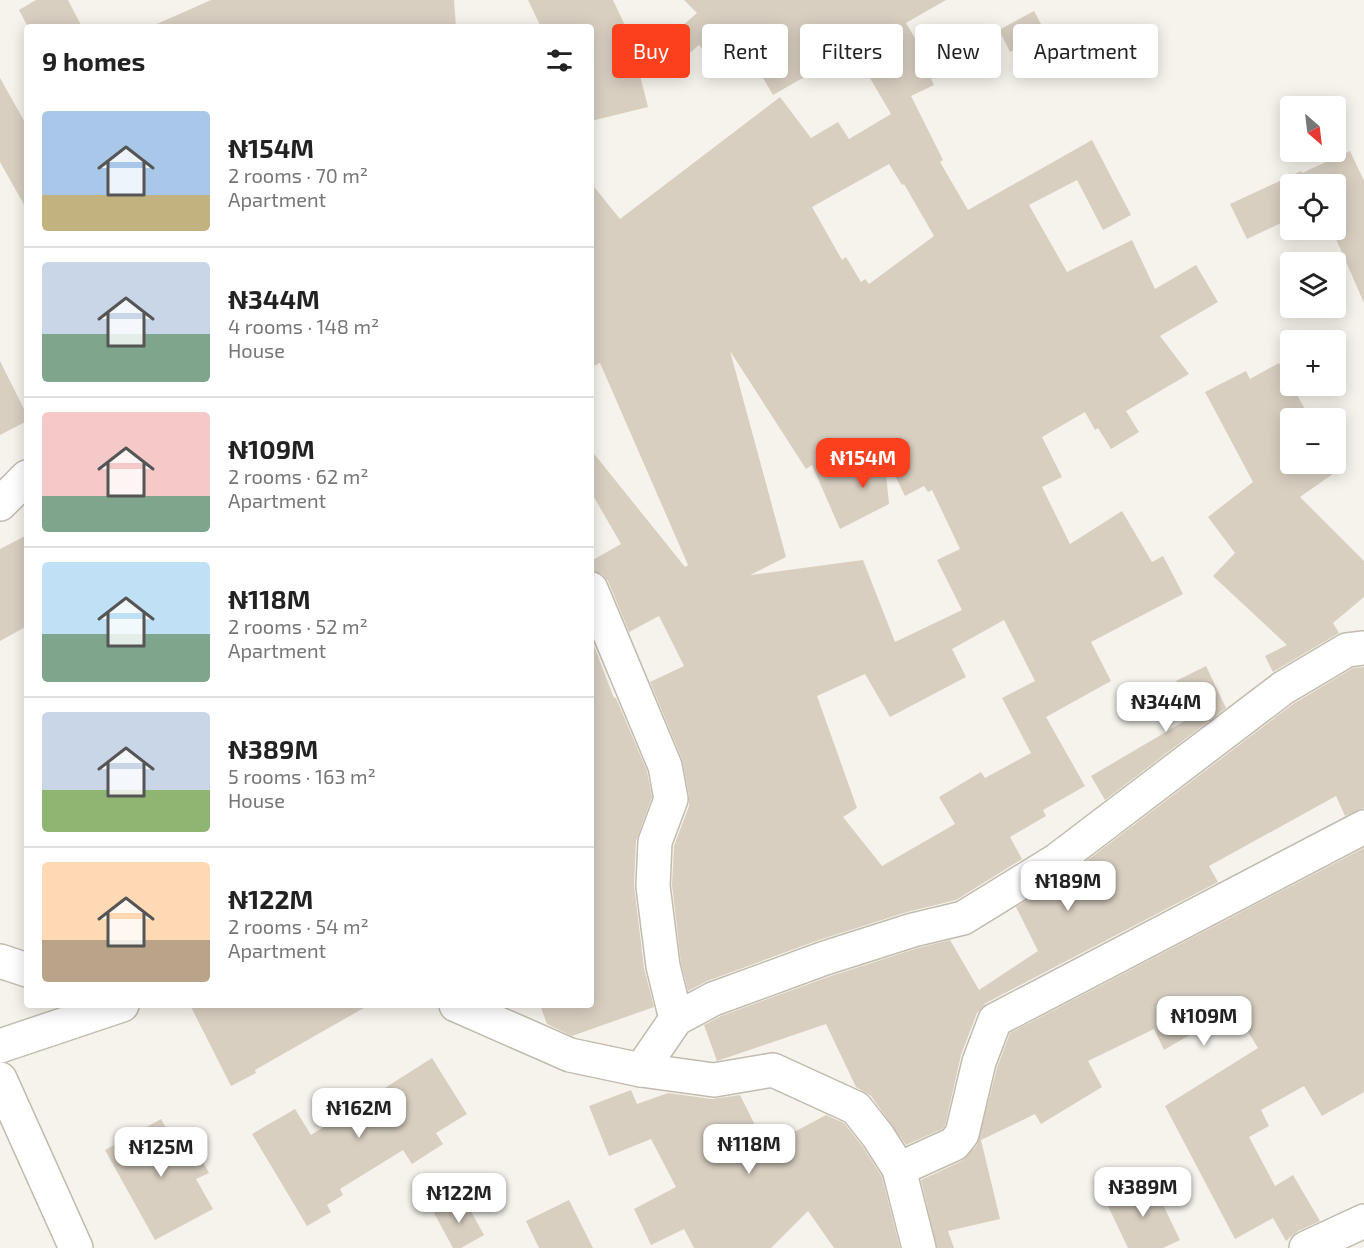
<!DOCTYPE html>
<html lang="en">
<head>
<meta charset="utf-8">
<style>
  body { margin:0; font-family:"Exo 2",sans-serif; background:#f2f2f2; color:#222; height:100vh; display:flex; flex-direction:column; font-size:22px; white-space:nowrap }
  * { box-sizing:border-box; margin:0 }
  p { font-size:20px; color:#767676 }
  .icon { flex:none; width:33px; height:33px; fill:none; stroke:currentColor; stroke-width:2; stroke-linecap:round; stroke-linejoin:round }
  .map { position:relative; flex:1; overflow:hidden }
  .panel { position:absolute; left:24px; top:24px; width:570px; height:984px; display:flex; flex-direction:column; background:#fff; border-radius:6px; box-shadow:0 3px 15px #0003 }
  .panel>* { flex:none }
  .banner { position:absolute; left:612px; top:24px; width:570px; height:54px; display:flex; gap:12px }
  .needle { width:39px; rotate:152deg }
  .buttons { position:absolute; left:1280px; top:96px; display:grid; gap:12px }
  .buttons a { display:grid; place-items:center; width:66px; height:66px; border-radius:6px; background:#fff; box-shadow:0 3px 15px #0003; font-size:30px }
  .price { position:absolute; translate:-50% -51px; padding:0 14px; border-radius:12px; background:#fff; color:#222; font-size:20px; line-height:39px; filter:drop-shadow(0 2px 3px #0008) }
  .price::after { content:''; position:absolute; left:50%; top:36px; width:18px; height:14px; margin-left:-9px; background:inherit; clip-path:polygon(0 0,100% 0,50% 100%) }
  .price.active { background:#fc3f1d; color:#fff }
  ul { padding:0; list-style:none }
  li { display:flex; align-items:center; gap:18px; height:150px; padding:0 18px }
  li+li { border-top:2px solid #e0e0e0 }
  li span { display:grid; place-items:center; flex:none; width:168px; height:120px; border-radius:6px; color:#555 }
  li>.icon { margin-inline-start:auto }
  span .icon { width:72px; height:72px; fill:#fffc; stroke-width:1 }
  li b { font-size:26px }
  h2 { display:flex; justify-content:space-between; align-items:center; height:72px; padding:0 18px; font-size:26px }
  .pill { padding:0 21px; border-radius:6px; background:#fff; box-shadow:0 3px 15px #0003; font-size:21px; line-height:54px }
  .pill.active { background:#fc3f1d; color:#fff }
  .map>svg:first-child { display:block }
</style>
</head>
<body>
<div class="map">
<svg width="1364" height="1248" viewBox="0 0 1364 1248">
  <rect width="100%" height="100%" fill="#f6f3ec"/>
  <g fill="#d8cfc1" fill-rule="evenodd">
    <polygon points="36,0 68,0 82,27 28,27 19,10"/>
    <polygon points="211,0 454,0 456,27 150,27"/>
    <polygon points="528,0 613,0 630,36 648,107 591,121 591,27 541,27"/>
    <path d="M684,0H946L906,23L922,50L919,52L934,85L911,96L943,160L940,162L968,210L1092,140L1131,215L1103,230L1077,180L1029,205L1067,272L1132,240L1155,289L1196,265L1218,302L1160,336L1189,374L1126,411L1139,432L1111,449L1098,428L1095,430L1085,412L1042,437L1062,477L1042,487L1070,544L1122,511L1152,562L1163,556L1183,594L1091,642L1111,681L1046,717L1085,786L1043,810L1046,816L1010,837L1022,859L956,900L907,912L819,940L707,981L688,991L681,963L672,885L674,846L689,806V796L682,759L650,682L684,666L659,616L629,632L608,581L602,574L591,571V561L621,544L591,492V450L685,567L688,565L600,363L591,367V183L620,219L780,97L811,138L838,122L849,139L891,114L853,49L773,95L750,56L726,77L699,45L683,59L666,40L697,13ZM889,164L902,185L904,184L934,236L869,284L865,279L861,282L846,257L842,260L812,207ZM730,351L806,469L812,465L840,529L889,504L884,453L905,496L924,486L928,492L932,490L960,549L937,560L962,610L895,642L863,560L750,575L786,557ZM1004,620L1035,681L1002,698L1031,753L985,778L981,772L939,797L955,824L882,866L843,817L857,808L817,696L865,674L890,717L966,677L952,649Z"/>
    <polygon points="1034,11 1047,35 1010,52 999,30"/>
    <polygon points="0,78 27,126 27,210 0,162"/>
    <polygon points="1350,151 1364,181 1364,303 1332,230 1335,230 1335,184 1290,184 1290,219 1247,239 1230,204 1301,171 1302,173"/>
    <polygon points="0,361 27,415 27,421 0,435"/>
    <polygon points="1279,363 1290,386 1292,386 1310,418 1290,418 1290,464 1335,464 1335,455 1343,467 1300,497 1364,561 1364,597 1333,623 1339,633 1273,672 1265,656 1287,645 1213,576 1235,553 1208,517 1253,482 1205,392 1246,371 1250,379"/>
    <polygon points="27,535 27,626 0,641 0,549"/>
    <polygon points="591,643 593,643 614,698 616,698 647,771 652,797 636,841 634,885 644,968 654,1007 572,1036 547,1024 540,1005 591,1005"/>
    <polygon points="1206,666 1226,708 1105,800 1091,776 1193,716 1176,681"/>
    <polygon points="1364,667 1364,808 1345,816 1336,796 1209,866 1218,882 986,1003 977,1013 961,1055 945,1126 942,1129 906,1145 871,1096 856,1087 826,1024 717,1061 704,1025 721,1016 831,976 918,948 950,940 979,990 1038,951 1016,907 1068,875 1293,704 1353,668"/>
    <polygon points="1364,848 1364,1092 1322,1116 1304,1086 1261,1110 1269,1126 1249,1137 1275,1186 1293,1175 1320,1221 1298,1231 1286,1241 1273,1218 1235,1239 1165,1106 1258,1048 1234,1009 1164,1050 1154,1029 1088,1061 1102,1087 1041,1124 1035,1114 981,1140 1000,1219 948,1231 954,1248 937,1248 921,1180 962,1161 977,1145 997,1068 1010,1033"/>
    <polygon points="190,1005 369,1005 255,1070 256,1073 231,1086"/>
    <polygon points="432,1058 467,1114 436,1133 443,1144 412,1164 403,1150 340,1189 343,1195 327,1205 331,1212 307,1226 252,1134 295,1109 311,1135"/>
    <polygon points="631,1090 637,1104 668,1093 712,1099 740,1095 766,1147 826,1115 844,1123 863,1147 882,1177 900,1248 834,1248 808,1211 771,1248 694,1248 684,1229 651,1245 634,1209 676,1187 651,1139 609,1156 589,1106"/>
    <polygon points="161,1119 177,1148 191,1140 209,1173 196,1179 213,1209 155,1240 105,1150"/>
    <polygon points="1151,1180 1180,1240 1163,1248 1128,1248 1106,1202"/>
    <polygon points="463,1197 484,1235 461,1248 453,1248 434,1213"/>
    <polygon points="569,1200 593,1248 539,1248 526,1221"/>
  </g>
  <g fill="none" stroke-linecap="round" stroke-linejoin="round">
    <g stroke="#c2bbae" stroke-width="36">
      <g id="street">
        <polyline points="0,504 27,477"/>
        <polyline points="591,589 665,766 671,799 655,842 653,886 663,966 676,1019"/>
        <polyline points="0,961 27,970"/>
        <polyline points="456,1005 570,1055 641,1070 714,1080 773,1070 856,1108 878,1136 899,1169 919,1248"/>
        <polyline points="0,1046 122,1005"/>
        <polyline points="641,1070 676,1019 713,999 825,958 913,930 963,918 1057,860 1283,688 1347,650 1364,648"/>
        <polyline points="0,1079 76,1248"/>
        <polyline points="899,1169 954,1144 962,1134 979,1062 995,1020 1364,827"/>
        <polyline points="1306,1248 1364,1221"/>
      </g>
    </g>
    <use href="#street" stroke="#fff" stroke-width="33"/>
  </g>
</svg>
<div class="buttons">
<a><svg class="needle" viewBox="-14 -14 28 28"><path d="M0-13l5 13h-10z" fill="#e53935"/><path d="M0 13l5-13h-10z" fill="#767676"/></svg></a>
<a><svg class="icon" aria-label="locate" viewBox="0 0 24 24"><circle cx="12" cy="12" r="6"/><path d="M12 2v4M12 18v4M2 12h4M18 12h4"/></svg></a>
<a><svg class="icon" aria-label="layers" viewBox="0 0 24 24"><path d="M12 4l9 5-9 5-9-5zM3 14l9 5 9-5"/></svg></a>
<a>+</a>
<a>−</a>
</div>
<b class="price active" style="left:863px;top:489px">₦154M</b>
<b class="price" style="left:1166px;top:733px">₦344M</b>
<b class="price" style="left:1068px;top:912px">₦189M</b>
<b class="price" style="left:1204px;top:1047px">₦109M</b>
<b class="price" style="left:359px;top:1139px">₦162M</b>
<b class="price" style="left:749px;top:1175px">₦118M</b>
<b class="price" style="left:161px;top:1178px">₦125M</b>
<b class="price" style="left:1143px;top:1218px">₦389M</b>
<b class="price" style="left:459px;top:1224px">₦122M</b>
<div class="banner">
<a class="pill active">Buy</a>
<a class="pill">Rent</a>
<a class="pill">Filters</a>
<a class="pill">New</a>
<a class="pill">Apartment</a>
</div>
<section class="panel">
<h2>9 homes<svg class="icon" aria-label="filters" viewBox="0 0 24 24"><path d="M4 7h16M4 17h16"/><circle cx="9" cy="7" r="2"/><circle cx="15" cy="17" r="2"/></svg></h2>
<ul>
<li><span style="background:linear-gradient(#a9c7e8 70%,#c2b280 0)"><svg class="icon" aria-label="home" viewBox="0 0 24 24"><path d="M3 11l9-7 9 7M6 9v11h12V9"/></svg></span><div><b>₦154M</b><p>2 rooms · 70 m²</p><p>Apartment</p></div></li>
<li><span style="background:linear-gradient(#c9d6e8 60%,#7fa58c 0)"><svg class="icon" aria-label="home" viewBox="0 0 24 24"><path d="M3 11l9-7 9 7M6 9v11h12V9"/></svg></span><div><b>₦344M</b><p>4 rooms · 148 m²</p><p>House</p></div></li>
<li><span style="background:linear-gradient(#f6c9c9 70%,#7fa58c 0)"><svg class="icon" aria-label="home" viewBox="0 0 24 24"><path d="M3 11l9-7 9 7M6 9v11h12V9"/></svg></span><div><b>₦109M</b><p>2 rooms · 62 m²</p><p>Apartment</p></div></li>
<li><span style="background:linear-gradient(#bfe0f5 60%,#7fa58c 0)"><svg class="icon" aria-label="home" viewBox="0 0 24 24"><path d="M3 11l9-7 9 7M6 9v11h12V9"/></svg></span><div><b>₦118M</b><p>2 rooms · 52 m²</p><p>Apartment</p></div></li>
<li><span style="background:linear-gradient(#c9d6e8 65%,#8fb573 0)"><svg class="icon" aria-label="home" viewBox="0 0 24 24"><path d="M3 11l9-7 9 7M6 9v11h12V9"/></svg></span><div><b>₦389M</b><p>5 rooms · 163 m²</p><p>House</p></div></li>
<li><span style="background:linear-gradient(#ffd9b3 65%,#b9a48a 0)"><svg class="icon" aria-label="home" viewBox="0 0 24 24"><path d="M3 11l9-7 9 7M6 9v11h12V9"/></svg></span><div><b>₦122M</b><p>2 rooms · 54 m²</p><p>Apartment</p></div></li>
</ul>
</section>
</div>
</body>
</html>
